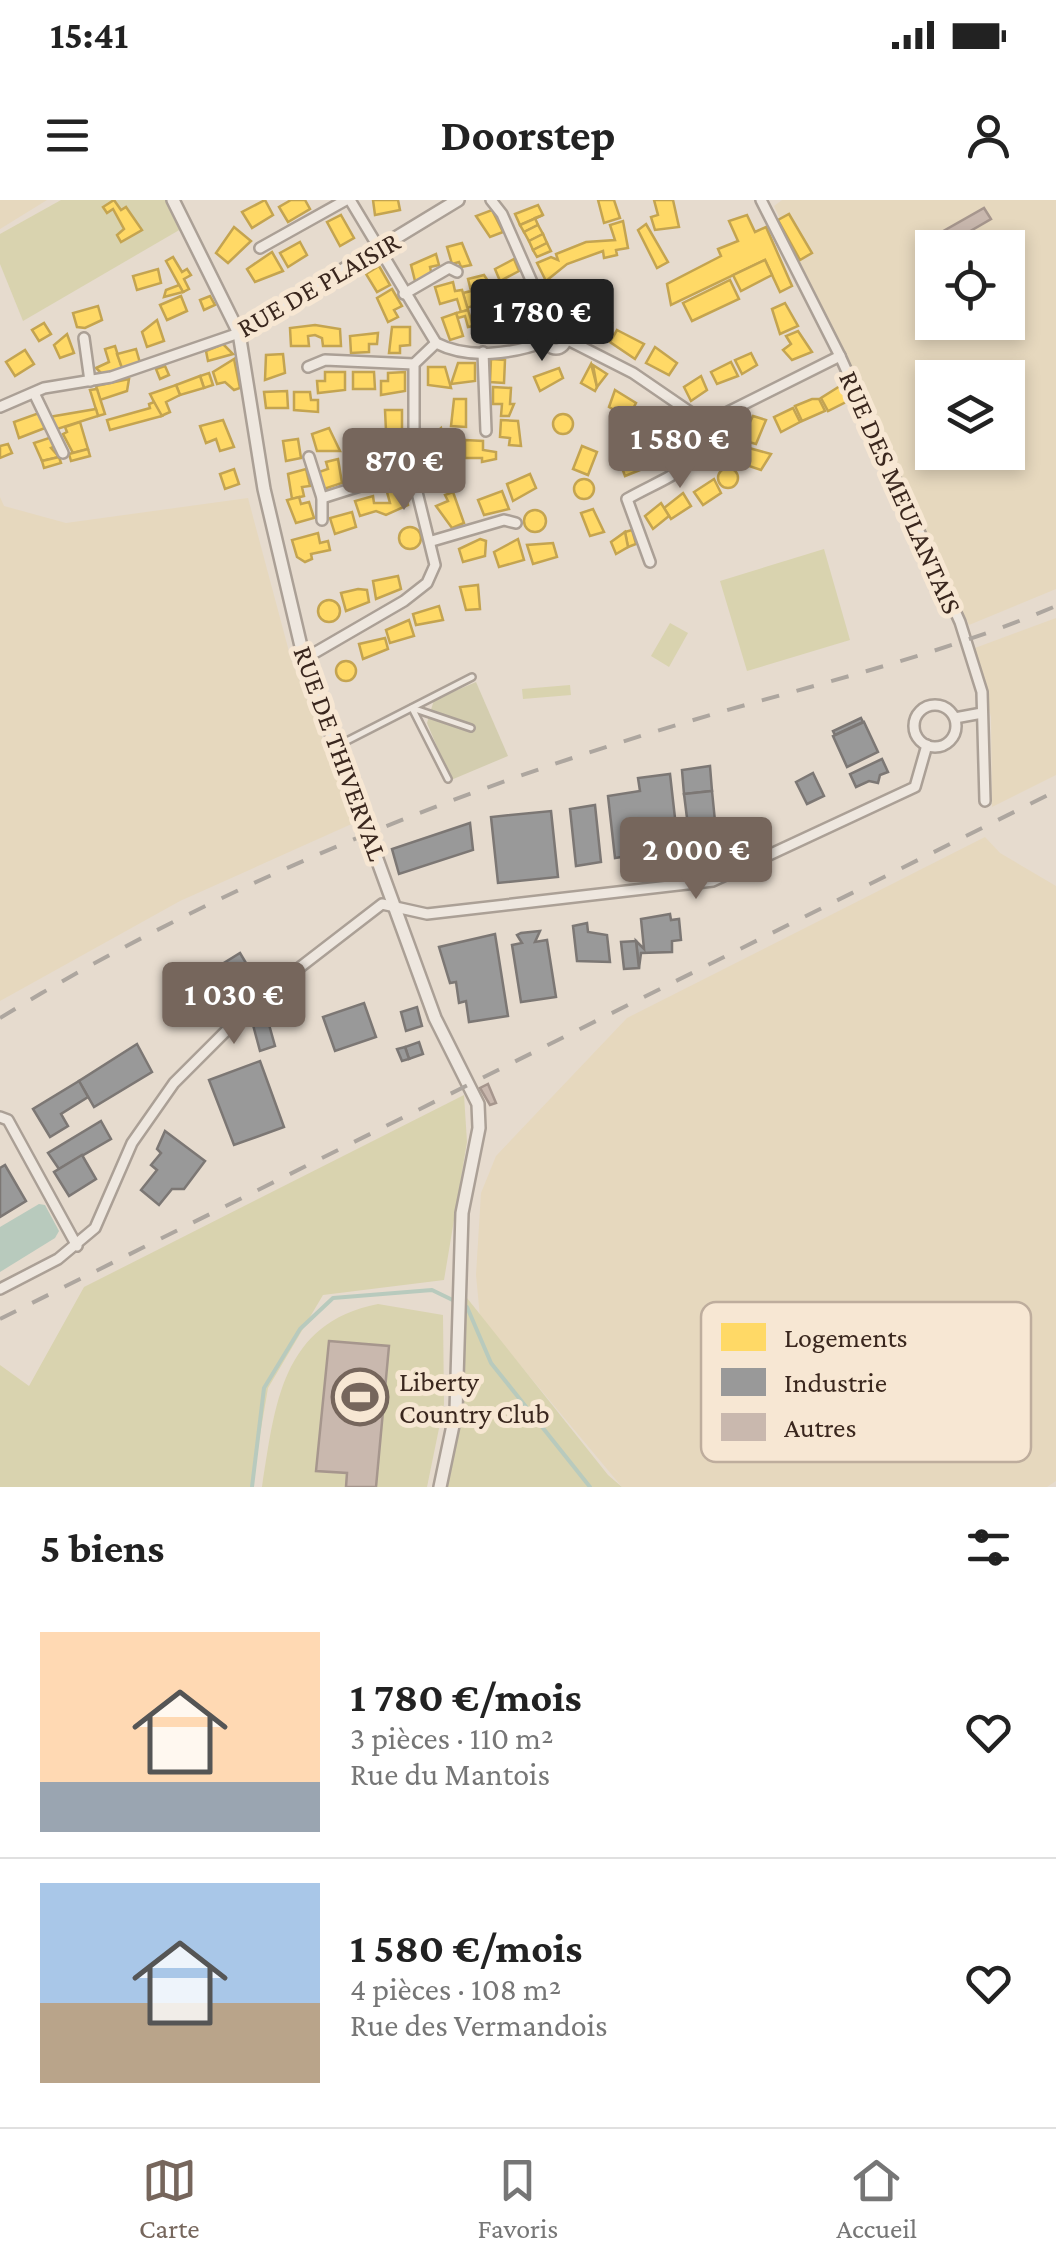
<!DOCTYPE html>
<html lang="fr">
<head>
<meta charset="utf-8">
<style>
  body { margin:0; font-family:"Crimson Pro",serif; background:#f6f6f6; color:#222; height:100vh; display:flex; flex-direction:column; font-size:38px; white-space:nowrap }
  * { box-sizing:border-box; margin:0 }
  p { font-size:32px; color:#767676 }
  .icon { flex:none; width:55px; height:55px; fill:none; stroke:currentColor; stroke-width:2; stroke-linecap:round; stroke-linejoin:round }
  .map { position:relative; height:1287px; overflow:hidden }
  .side { display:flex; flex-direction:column; background:#fff; flex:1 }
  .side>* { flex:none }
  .tools { position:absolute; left:915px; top:30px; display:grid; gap:20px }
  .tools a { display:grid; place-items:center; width:110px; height:110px; border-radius:0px; background:#fff; box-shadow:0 5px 15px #0003; font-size:50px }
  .price { position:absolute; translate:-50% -85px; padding:0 22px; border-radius:10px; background:#76665c; color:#fff; font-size:32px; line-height:65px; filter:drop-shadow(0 2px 5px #0008) }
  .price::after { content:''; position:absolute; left:50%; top:60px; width:30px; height:22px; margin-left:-15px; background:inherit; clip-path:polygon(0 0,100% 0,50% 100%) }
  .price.active { background:#222; color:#fff }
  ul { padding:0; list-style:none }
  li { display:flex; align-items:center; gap:30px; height:250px; padding:0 40px }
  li+li { border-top:2px solid #e0e0e0 }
  li span { display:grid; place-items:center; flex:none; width:280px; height:200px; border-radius:0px; color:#555 }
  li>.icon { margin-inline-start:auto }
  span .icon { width:120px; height:120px; fill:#fffc; stroke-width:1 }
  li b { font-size:42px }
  h2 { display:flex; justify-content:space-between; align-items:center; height:120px; padding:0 40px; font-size:42px }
  .status { display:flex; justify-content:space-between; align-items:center; height:70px; padding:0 50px; background:#fff; direction:ltr }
  .status svg { height:28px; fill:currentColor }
  header { display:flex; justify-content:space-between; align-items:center; height:130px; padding:0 40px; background:#fff; font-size:45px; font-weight:700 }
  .menu { display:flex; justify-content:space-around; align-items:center; height:140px; border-top:2px solid #e0e0e0; background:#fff; font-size:28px; color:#767676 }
  .menu a { display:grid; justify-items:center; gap:5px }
  .menu .active { color:#76665c }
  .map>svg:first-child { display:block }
</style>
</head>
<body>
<div class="status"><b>15:41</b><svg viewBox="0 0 49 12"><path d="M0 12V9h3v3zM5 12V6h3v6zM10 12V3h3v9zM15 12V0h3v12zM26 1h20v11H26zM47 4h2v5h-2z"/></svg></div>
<header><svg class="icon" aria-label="menu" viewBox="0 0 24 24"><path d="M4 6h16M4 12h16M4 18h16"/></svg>Doorstep<svg class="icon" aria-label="person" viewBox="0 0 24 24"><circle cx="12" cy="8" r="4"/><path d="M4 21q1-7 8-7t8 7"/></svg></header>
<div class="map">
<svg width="1056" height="1287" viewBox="0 0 1056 1287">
  <rect width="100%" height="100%" fill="#e6dbce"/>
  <g fill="#e6d8be" fill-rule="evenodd">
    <polygon points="0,0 47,0 0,29"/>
    <path d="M782,0H1056V389L969,425L774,6ZM932,48H1008V122H932ZM932,178H1008V252H932Z"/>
    <polygon points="0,297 4,306 66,323 248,298 291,459 356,622 180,701 0,801"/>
    <polygon points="1056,418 1056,575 992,607 991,517 975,448"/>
    <polygon points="985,637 1000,653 1056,686 1056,1281 1047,1287 622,1287 480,1117 476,1075 481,993 496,956 627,818"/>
  </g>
  <g fill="#d9d3af">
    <polygon points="61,0 165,0 181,29 23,121 0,64 0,34"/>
    <polygon points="824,349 850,440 747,471 720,381"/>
    <polygon points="670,423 688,433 669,467 651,456"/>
    <polygon points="570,485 571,495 523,499 522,489"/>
    <polygon points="464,895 467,942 444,1080 323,1095 268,1188 251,1287 0,1287 0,1165 29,1186 84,1087"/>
    <polygon points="467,1098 608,1275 622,1287 440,1287 453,1228 459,1106"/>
    <path d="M378,1104L443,1115L444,1204L427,1287H262C275,1206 281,1123 378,1104Z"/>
  </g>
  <polygon fill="#d3cdaf" points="476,482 508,556 451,580 427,523 434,500"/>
  <polygon fill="#b8cabd" points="39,1004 45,1005 59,1031 55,1038 0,1072 0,1027"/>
  <g fill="#ffd966" stroke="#c4a450" stroke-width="2.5">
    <polygon points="114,0 121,10 126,7 142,30 121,42 117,35 124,29 113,9 107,13 103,7"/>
    <polygon points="265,0 273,15 252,28 242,12"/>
    <polygon points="291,0 305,0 310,9 288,22 279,7"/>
    <polygon points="373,0 398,0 400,10 375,15"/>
    <polygon points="598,0 614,0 620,18 604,23"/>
    <polygon points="654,0 673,0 679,27 655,30 651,17 658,15"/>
    <polygon points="538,5 543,15 520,25 515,14"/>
    <polygon points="492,10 503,32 490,37 476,16"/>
    <polygon points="789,14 812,53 800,60 778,20"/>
    <polygon points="341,15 354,38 340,46 327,22"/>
    <polygon points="543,15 535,18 538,25 524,32 520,25"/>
    <polygon points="747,15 755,32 766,27 792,86 780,92 765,60 671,105 667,84 721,56 718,49 738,41 729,21"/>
    <polygon points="623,21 628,48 616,50 617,55 604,58 603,51 567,64 546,81 537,63 551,57 558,60 556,54 586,42 615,40 610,25"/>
    <polygon points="646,24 668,62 657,68 638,30"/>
    <polygon points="538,25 543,34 529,41 524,32"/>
    <polygon points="234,27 251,41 228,63 216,53"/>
    <polygon points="543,34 547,43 533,50 529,41"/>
    <polygon points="300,42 307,55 288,67 280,53"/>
    <polygon points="462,43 471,65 461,67 459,62 452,64 447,47"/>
    <polygon points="547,43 551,51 537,57 533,50"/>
    <polygon points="272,52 283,71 255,82 247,69"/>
    <polygon points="436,54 439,65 430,67 432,76 415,81 411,65"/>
    <polygon points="173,57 182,72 187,69 191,75 184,79 189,89 183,92 166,61"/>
    <polygon points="514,59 519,71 500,81 495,69"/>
    <polygon points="765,60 772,75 741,91 733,75"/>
    <polygon points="379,66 390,85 377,92 366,74"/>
    <polygon points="158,69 161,83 137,90 133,76"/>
    <polygon points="484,75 496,93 473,97 476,105 467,108 463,93 471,91 468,79"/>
    <polygon points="730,80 739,99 692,121 683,103"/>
    <polygon points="453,82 455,91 462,90 468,110 461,112 457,99 440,104 435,87"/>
    <polygon points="179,85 183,92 164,97 166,90"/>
    <polygon points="392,89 402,106 394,110 398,117 388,122 377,98"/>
    <polygon points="181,96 187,111 167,120 160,105"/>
    <polygon points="210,96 215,105 204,110 200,100"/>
    <polygon points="569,99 590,111 583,123 560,113"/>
    <polygon points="785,103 798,126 780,134 772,109"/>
    <polygon points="98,106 102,120 85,128 77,127 73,113"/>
    <polygon points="534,106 539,119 512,130 510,114"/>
    <polygon points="468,110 473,126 468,127 465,116 458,118 456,113"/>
    <polygon points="590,110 612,123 603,138 584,121"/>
    <polygon points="456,113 463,136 450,140 442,118"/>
    <polygon points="157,120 164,141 147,147 142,132"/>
    <polygon points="501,120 504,133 482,141 478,126"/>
    <polygon points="44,123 51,134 39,141 32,130"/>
    <polygon points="315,125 340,129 341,146 323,146 322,138 315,135 308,136 309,146 291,146 290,128"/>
    <polygon points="392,127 410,127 410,145 400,146 400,153 389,153"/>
    <polygon points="617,130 644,144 635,159 610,142"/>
    <polygon points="798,131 812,152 792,160 783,150 791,144 786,136"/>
    <polygon points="378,133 377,144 369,144 369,152 351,153 350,136"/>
    <polygon points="67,134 74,153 60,158 54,145"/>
    <polygon points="223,144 233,154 208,161 206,151"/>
    <polygon points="115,146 122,168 103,175 96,168 109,162 105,149"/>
    <polygon points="655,147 677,163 669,175 646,163"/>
    <polygon points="136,149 140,163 122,168 117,154"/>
    <polygon points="25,150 34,164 15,176 6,162"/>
    <polygon points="751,153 757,165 742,174 735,160"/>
    <polygon points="283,154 285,173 265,180 266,155"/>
    <polygon points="234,159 240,188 234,190 225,182 217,184 213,172"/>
    <polygon points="491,159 505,160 504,183 490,182"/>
    <polygon points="731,162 738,176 717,184 711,172"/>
    <polygon points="458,163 475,163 475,181 451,184"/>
    <polygon points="591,164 597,187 595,191 581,183"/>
    <polygon points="593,165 607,174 597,187"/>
    <polygon points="165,166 169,175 160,179 156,169"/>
    <polygon points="428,167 445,167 451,188 428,185"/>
    <polygon points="559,168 563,178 540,191 534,177"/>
    <polygon points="325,172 345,172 345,190 318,193 317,181 325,181"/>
    <polygon points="353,172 374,172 375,189 353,189"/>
    <polygon points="405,172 405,191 381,195 381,181 388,181 388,173"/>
    <polygon points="209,173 213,185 204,188 200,176"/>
    <polygon points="200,176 204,188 180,195 176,185"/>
    <polygon points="701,176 707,190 691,201 684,187"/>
    <polygon points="129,179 127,191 100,200 96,186"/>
    <polygon points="176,185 180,195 166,202 170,212 161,216 150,194"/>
    <polygon points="840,186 848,201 828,211 821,198"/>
    <polygon points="493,187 511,188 510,204 514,204 509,216 501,216 502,204 493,204"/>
    <polygon points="97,189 105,214 98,216 90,190"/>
    <polygon points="615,190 636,203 628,218 609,207"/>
    <polygon points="287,191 288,208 266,208 264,192"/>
    <polygon points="294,192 310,192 311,200 318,200 318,212 294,210"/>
    <polygon points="454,199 466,199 466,227 451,226"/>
    <polygon points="812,199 819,199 825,211 802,221 795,206"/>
    <polygon points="154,202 162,216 110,230 107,220 150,208 149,204"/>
    <polygon points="793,208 800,222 781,232 774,217"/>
    <polygon points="96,209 98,216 54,230 49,217"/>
    <polygon points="664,209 672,228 660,233 651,214"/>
    <polygon points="385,210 402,210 402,231 386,231"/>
    <polygon points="39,213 45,228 19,238 14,222"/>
    <circle cx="563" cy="224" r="10"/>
    <polygon points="753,216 766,220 756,244 741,240"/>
    <polygon points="223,220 234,247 220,251 216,239 206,243 200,226"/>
    <polygon points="501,220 518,221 521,246 509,245 510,238 500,237"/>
    <polygon points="80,222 88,249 73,253 63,234 67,232 65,227"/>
    <polygon points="329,228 340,251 317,251 312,234"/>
    <polygon points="441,228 447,253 430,261 423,244"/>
    <polygon points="673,234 683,257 670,262 660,240"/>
    <polygon points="52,237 55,246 51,248 59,257 42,261 34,243"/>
    <polygon points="298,239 301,258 286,261 283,241"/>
    <polygon points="465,240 483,241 483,250 496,252 496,259 482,262 482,258 465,258"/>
    <polygon points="8,244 12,253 0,258 0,246"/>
    <polygon points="582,246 597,252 588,275 573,269"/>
    <polygon points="749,248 771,254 761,270 746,265"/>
    <polygon points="88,249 90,256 71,261 69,254"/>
    <polygon points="401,250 406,266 388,272 386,266 379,268 376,257"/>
    <polygon points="375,253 378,265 372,267 374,275 360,280 355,264"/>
    <polygon points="59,257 61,263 44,268 42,261"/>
    <polygon points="630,258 641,258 645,268 625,276 621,265"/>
    <polygon points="338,259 342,283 324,289 319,272 328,269 326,262"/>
    <polygon points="443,262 457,283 445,288 442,282 434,286 427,269"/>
    <circle cx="728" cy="278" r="10"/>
    <polygon points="234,269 239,284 225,289 220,274"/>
    <polygon points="306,269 310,286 302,287 304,296 292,299 288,274"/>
    <polygon points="530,274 536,288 513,301 507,284"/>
    <polygon points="714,279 721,293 703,305 694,292"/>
    <circle cx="584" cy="289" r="10"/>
    <polygon points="404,287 408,305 386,315 376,311 360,316 355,301 373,296 374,303 390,303 387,292"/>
    <polygon points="502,291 509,309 484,315 478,300"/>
    <polygon points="453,292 464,323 452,328 436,306 448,301 445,295"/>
    <polygon points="683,293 691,306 671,319 664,308"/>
    <polygon points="299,297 301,304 309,302 314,318 296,323 287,300"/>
    <polygon points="661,303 669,316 653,329 645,316"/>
    <polygon points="593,309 604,332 590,336 581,313"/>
    <circle cx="535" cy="321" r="11"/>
    <polygon points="352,312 356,327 335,334 330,318"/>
    <circle cx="410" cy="338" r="11"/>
    <polygon points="632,330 636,344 628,347 625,332"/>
    <polygon points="625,332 628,347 616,354 611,342"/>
    <polygon points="318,333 320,343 328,341 330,350 311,354 312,359 305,362 297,357 292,340"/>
    <polygon points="480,339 486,341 485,356 463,362 459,349"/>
    <polygon points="518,339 524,360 499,367 494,352"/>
    <polygon points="553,343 557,357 533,364 527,345"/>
    <polygon points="398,376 401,389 376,399 373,381"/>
    <polygon points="478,385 480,409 466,410 460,387"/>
    <polygon points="358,389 367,390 369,402 346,411 341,393"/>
    <circle cx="329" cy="411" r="11"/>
    <polygon points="439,406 443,420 416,425 413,414"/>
    <polygon points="409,420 414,436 390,443 386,430"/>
    <polygon points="385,438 388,449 363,459 359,444"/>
    <circle cx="346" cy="471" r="10"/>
  </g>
  <g fill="#999" stroke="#7c7774" stroke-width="2.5">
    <polygon points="861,518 863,522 835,535 833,531"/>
    <polygon points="864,522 878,552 847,567 833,536"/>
    <polygon points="882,559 888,572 880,575 878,583 869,581 856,587 850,574"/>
    <polygon points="710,566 712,591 684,594 682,570"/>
    <polygon points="813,573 824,596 807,604 796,582"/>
    <polygon points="670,574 675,618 644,622 646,643 673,639 676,660 629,665 628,656 615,658 608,596 640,591 638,578"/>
    <polygon points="712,591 716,631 689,634 684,594"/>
    <polygon points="595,605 601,662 576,666 570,609"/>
    <polygon points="551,611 558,677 498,683 491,617"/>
    <polygon points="470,623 473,650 399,674 392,649"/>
    <polygon points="670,714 671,720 679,719 681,740 672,741 672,752 641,753 639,768 636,741 644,749 641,719"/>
    <polygon points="587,723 588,732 607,735 610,762 577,761 573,726"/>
    <polygon points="540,731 535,742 547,740 556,797 521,802 512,745 522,743 517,735 521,733"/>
    <polygon points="495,734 508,816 469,822 466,801 459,803 456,782 450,783 439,747"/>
    <polygon points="636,741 639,768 624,769 621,742"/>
    <polygon points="240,753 249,768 242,772 248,781 235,795 219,766"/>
    <polygon points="205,787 218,811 199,822 186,798"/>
    <polygon points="364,803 376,837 335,851 323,817"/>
    <polygon points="417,807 422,826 406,831 401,812"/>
    <polygon points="268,821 275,846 260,851 253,825"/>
    <polygon points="419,842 423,854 409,859 405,847"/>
    <polygon points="137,844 152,872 94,907 79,881"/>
    <polygon points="405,847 409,859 402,861 397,849"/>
    <polygon points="260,861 284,927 234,945 209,880"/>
    <polygon points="79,881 88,897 61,914 68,926 50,937 33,909"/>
    <polygon points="101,921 111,939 59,969 48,953"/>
    <polygon points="165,931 205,961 184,989 172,989 159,1005 141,990 157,970 151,965 161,953 157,949"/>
    <polygon points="82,955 96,979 69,996 54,972"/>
    <polygon points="5,965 26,1001 0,1017 0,968"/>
  </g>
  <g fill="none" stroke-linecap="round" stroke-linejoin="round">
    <polyline stroke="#b8cabd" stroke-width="4" points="252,1287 264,1188 300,1129 333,1098 432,1090 467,1107 491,1163 590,1287"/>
  </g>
  <g fill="#c9b8ae" stroke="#a6968d" stroke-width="2.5">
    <polygon points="984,8 991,19 941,48 932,48 923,58 917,46"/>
    <polygon points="488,884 496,903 490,905 480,888"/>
    <polygon points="329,1141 389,1146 376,1287 346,1287 347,1273 316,1271"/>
  </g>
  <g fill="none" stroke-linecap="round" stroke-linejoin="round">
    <g stroke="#aba096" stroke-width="10">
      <g id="service">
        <polyline points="412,508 448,579"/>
        <polyline points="415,509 471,528"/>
        <polyline points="337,546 472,477"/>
      </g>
    </g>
    <g stroke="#aba096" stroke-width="14">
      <g id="minor">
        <path d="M350,0L436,143C469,160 513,154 547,141"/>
        <polyline points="491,0 502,14 553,130"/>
        <polyline points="761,0 840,156 960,422 982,492 985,601"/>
        <polyline points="260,48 346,0"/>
        <polyline points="404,94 449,68 457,72"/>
        <circle cx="556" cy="139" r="10"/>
        <polyline points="84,138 90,181"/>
        <polyline points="566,139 633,173 706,223 840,156"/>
        <polyline points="483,152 486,231"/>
        <polyline points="308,167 325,160 414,164"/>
        <polyline points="34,193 63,253"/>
        <polyline points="0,207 44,188 111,177 239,133"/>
        <polyline points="309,257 322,298 322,320"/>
        <polyline points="322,298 414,269"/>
        <polyline points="432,341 504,320 516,323"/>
        <path d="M650,362L627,299C669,275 696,273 706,223"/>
        <polyline points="304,459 404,401 427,383 435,365 414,280 414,164 436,143"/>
        <circle cx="935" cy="526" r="21"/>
        <polyline points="955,518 982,513"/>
        <polyline points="0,917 8,920 77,1046"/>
        <polyline points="0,1089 58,1059 95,1028 132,943 174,883 255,802 382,704 427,714 713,681 915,587 927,545"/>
      </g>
    </g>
    <g stroke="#aba096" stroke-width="16">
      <g id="tertiary">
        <polyline points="173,0 239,133 264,289 304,459 435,818 478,904 479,928 462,1013 456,1211 440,1287"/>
        <polyline points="239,133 458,0"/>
      </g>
    </g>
    <use href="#service" stroke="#eee7df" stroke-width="5"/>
    <use href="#minor" stroke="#eee7df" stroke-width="9"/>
    <use href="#tertiary" stroke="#eee7df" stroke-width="11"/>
    <g stroke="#ada69f" stroke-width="4" stroke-dasharray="18 18" stroke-linecap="butt">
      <path d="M0,818C211,689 443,595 680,524C806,486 934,458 1056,406"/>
      <polyline points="0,1119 1056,591"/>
    </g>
  </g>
  <defs>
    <g id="stadium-ring" transform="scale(2.875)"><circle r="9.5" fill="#f7e7d3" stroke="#76665c" stroke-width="1.5"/><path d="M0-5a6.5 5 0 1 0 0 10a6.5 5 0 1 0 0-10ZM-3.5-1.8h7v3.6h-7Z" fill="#76665c"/></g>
  </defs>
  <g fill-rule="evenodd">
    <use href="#stadium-ring" x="360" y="1197"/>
  </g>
  <g text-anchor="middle" stroke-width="10" stroke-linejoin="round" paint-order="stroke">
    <g font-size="28" fill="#3a271e" stroke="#f7e7d3">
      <text transform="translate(318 84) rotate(-30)" y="10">RUE DE PLAISIR</text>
      <text transform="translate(901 292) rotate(66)" y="10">RUE DES MEULANTAIS</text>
      <text transform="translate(341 553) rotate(70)" y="10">RUE DE THIVERVAL</text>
    </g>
    <g font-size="28" fill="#3a271e" stroke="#f7e7d3" text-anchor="start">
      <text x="399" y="1191">Liberty<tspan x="399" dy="32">Country Club</tspan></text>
    </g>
  </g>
  <rect x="701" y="1102" width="330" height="160" rx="15" fill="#f7e7d3" stroke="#bead9d" stroke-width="2.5"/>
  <rect x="721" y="1123" width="45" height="28" fill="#ffd966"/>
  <rect x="721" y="1168" width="45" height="28" fill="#999"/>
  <rect x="721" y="1213" width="45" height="28" fill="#c9b8ae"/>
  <g font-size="28" fill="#3a271e">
    <text x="784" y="1147">Logements</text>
    <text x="784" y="1192">Industrie</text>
    <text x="784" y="1237">Autres</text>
  </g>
</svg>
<div class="tools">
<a><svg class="icon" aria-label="locate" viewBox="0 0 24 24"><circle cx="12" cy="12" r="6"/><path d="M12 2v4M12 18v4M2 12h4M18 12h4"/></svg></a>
<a><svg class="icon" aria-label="layers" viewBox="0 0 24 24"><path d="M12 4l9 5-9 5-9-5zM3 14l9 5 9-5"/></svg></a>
</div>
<b class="price active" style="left:542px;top:164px">1 780 €</b>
<b class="price" style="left:680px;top:291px">1 580 €</b>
<b class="price" style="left:404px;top:313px">870 €</b>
<b class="price" style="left:696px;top:702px">2 000 €</b>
<b class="price" style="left:234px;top:847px">1 030 €</b>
</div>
<section class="side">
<h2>5 biens<svg class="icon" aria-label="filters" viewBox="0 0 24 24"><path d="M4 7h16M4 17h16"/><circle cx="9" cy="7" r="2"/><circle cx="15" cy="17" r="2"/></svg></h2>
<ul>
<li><span style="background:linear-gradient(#ffd9b3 75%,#9aa5b1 0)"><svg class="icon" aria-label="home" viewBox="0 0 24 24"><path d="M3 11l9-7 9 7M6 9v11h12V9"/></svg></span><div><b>1 780 €/mois</b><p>3 pièces · 110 m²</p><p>Rue du Mantois</p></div><svg class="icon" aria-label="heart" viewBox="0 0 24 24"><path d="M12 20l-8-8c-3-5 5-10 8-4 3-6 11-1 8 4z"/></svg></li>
<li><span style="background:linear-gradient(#a9c7e8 60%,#b9a48a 0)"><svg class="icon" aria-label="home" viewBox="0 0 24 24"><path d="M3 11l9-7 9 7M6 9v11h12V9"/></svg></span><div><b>1 580 €/mois</b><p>4 pièces · 108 m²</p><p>Rue des Vermandois</p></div><svg class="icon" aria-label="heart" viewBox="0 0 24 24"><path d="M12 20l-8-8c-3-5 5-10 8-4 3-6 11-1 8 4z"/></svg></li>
</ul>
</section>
<nav class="menu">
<a class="active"><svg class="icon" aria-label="map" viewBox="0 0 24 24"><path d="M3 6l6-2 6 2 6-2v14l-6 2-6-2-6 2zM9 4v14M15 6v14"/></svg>Carte</a>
<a><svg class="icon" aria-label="saved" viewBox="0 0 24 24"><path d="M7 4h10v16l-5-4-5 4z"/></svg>Favoris</a>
<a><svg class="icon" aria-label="home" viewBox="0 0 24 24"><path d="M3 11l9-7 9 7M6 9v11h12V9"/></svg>Accueil</a>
</nav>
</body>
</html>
